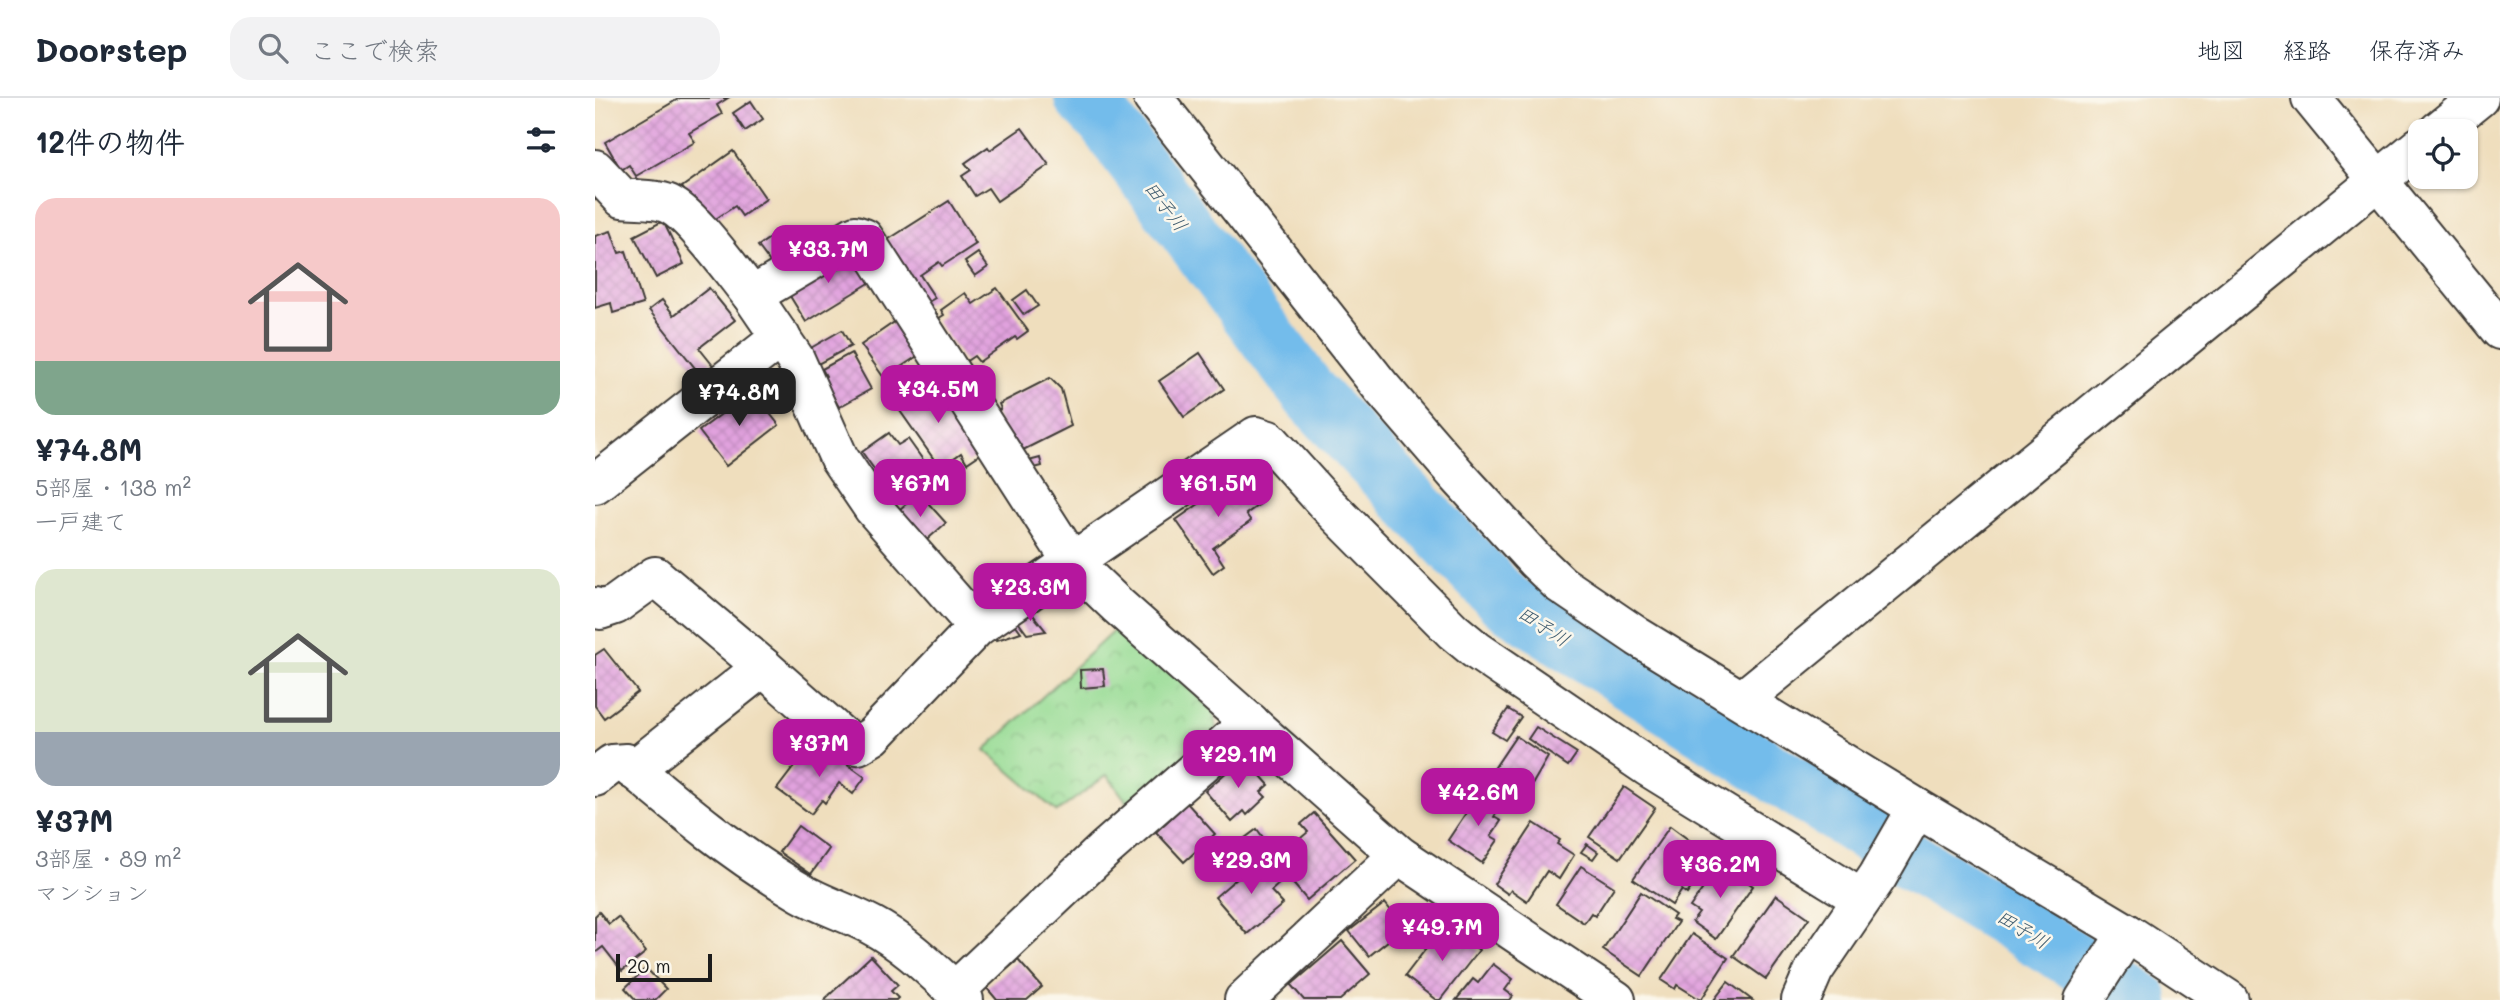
<!DOCTYPE html>
<html lang="ja">
<head>
<meta charset="utf-8">
<style>
  body { margin:0; font-family:Mali,"Klee One",sans-serif; background:#f2f2f3; color:#1f2937; height:100vh; display:flex; flex-direction:column; font-size:26px; white-space:nowrap }
  * { box-sizing:border-box; margin:0 }
  p { font-size:23px; color:#747a83 }
  .icon { flex:none; width:38px; height:38px; fill:none; stroke:currentColor; stroke-width:2; stroke-linecap:round; stroke-linejoin:round }
  .map { position:relative; flex:1; overflow:hidden }
  .panel { display:flex; flex-direction:column; background:#fff; width:595px }
  .panel>* { flex:none }
  .buttons { position:absolute; left:1813px; top:21px; display:grid; gap:14px }
  .buttons a { display:grid; place-items:center; width:70px; height:70px; border-radius:14px; background:#fff; box-shadow:0 2px 5px #0004; font-size:35px }
  .scale { position:absolute; left:21px; bottom:18px; width:96px; box-sizing:border-box; padding-left:7px; border:4px solid #1c1c1c; border-top:0; font-size:19px; line-height:24px; white-space:nowrap; color:#1c1c1c; -webkit-text-stroke:5px #fbf7ec; paint-order:stroke }
  .price { position:absolute; translate:-50% -60px; padding:0 16px; border-radius:14px; background:#b5179e; color:#fff; font-size:23px; line-height:46px; filter:drop-shadow(0 2px 4px #0008) }
  .price::after { content:''; position:absolute; left:50%; top:42px; width:21px; height:16px; margin-left:-10px; background:inherit; clip-path:polygon(0 0,100% 0,50% 100%) }
  .price.current { background:#222; color:#fff }
  ul { padding:0; list-style:none }
  li { display:grid; align-content:center; gap:14px; height:371px; padding:0 35px }
  li span { display:grid; place-items:center; height:217px; border-radius:21px; color:#555 }
  li>.icon { margin-inline-start:auto }
  span .icon { width:126px; height:126px; fill:#fffc; stroke-width:1 }
  li b { font-size:30px }
  h2 { display:flex; justify-content:space-between; align-items:center; height:84px; padding:0 35px; font-size:30px }
  header { display:flex; align-items:center; gap:42px; box-sizing:border-box; height:98px; padding:0 35px; background:#fff; border-bottom:2px solid #e0e1e3 }
  header strong { font-size:33px }
  nav { display:flex; gap:38px; margin-inline-start:auto; font-size:24px }
  .search { width:490px; height:63px; background:#f2f2f3; display:flex; align-items:center; gap:18px; box-sizing:border-box; padding:0 24px; border-radius:21px; color:#747a83; font-size:26px }
  main { display:flex; flex:1; min-height:0 }
  .map>svg:first-child { display:block }
</style>
</head>
<body>
<header>
<strong>Doorstep</strong>
<div class="search"><svg class="icon" aria-label="search" viewBox="0 0 24 24"><circle cx="10" cy="10" r="6"/><path d="M15 15l6 6"/></svg>ここで検索</div>
<nav><a>地図</a><a>経路</a><a>保存済み</a></nav>
</header>
<main>
<section class="panel">
<h2>12件の物件<svg class="icon" aria-label="filters" viewBox="0 0 24 24"><path d="M4 7h16M4 17h16"/><circle cx="9" cy="7" r="2"/><circle cx="15" cy="17" r="2"/></svg></h2>
<ul>
<li><span style="background:linear-gradient(#f6c9c9 75%,#7fa58c 0)"><svg class="icon" aria-label="home" viewBox="0 0 24 24"><path d="M3 11l9-7 9 7M6 9v11h12V9"/></svg></span><div><b>¥74.8M</b><p>5部屋 · 138 m²</p><p>一戸建て</p></div></li>
<li><span style="background:linear-gradient(#dfe7d0 75%,#9aa5b1 0)"><svg class="icon" aria-label="home" viewBox="0 0 24 24"><path d="M3 11l9-7 9 7M6 9v11h12V9"/></svg></span><div><b>¥37M</b><p>3部屋 · 89 m²</p><p>マンション</p></div></li>
</ul>
</section>
<div class="map">
<svg width="1905" height="902" viewBox="0 0 1905 902">
  <defs>
    <pattern id="park-crowns" width="20" height="18" patternUnits="userSpaceOnUse" patternTransform="scale(1.75)"><rect width="20" height="18" fill="#98dc95"/><path d="M2 6a3 3 0 1 1 6 0M12 15a3 3 0 1 1 6 0" fill="none" stroke="#82bc80"/></pattern>
    <pattern id="building-cross-hatch" width="8" height="8" patternUnits="userSpaceOnUse" patternTransform="scale(1.75)"><rect width="8" height="8" fill="#e1a2de"/><path d="M0 0l8 8M0 8l8-8" fill="none" stroke="#c08bbe"/></pattern>
  </defs>
  <rect width="100%" height="100%" fill="#fbf7ec"/>
  <filter id="ink" filterUnits="userSpaceOnUse"><feTurbulence type="fractalNoise" baseFrequency=".0143" numOctaves="2"/><feDisplacementMap in="SourceGraphic" scale="14" xChannelSelector="R" yChannelSelector="G"/><feConvolveMatrix kernelMatrix="1 2 1 2 8 2 1 2 1" color-interpolation-filters="sRGB"/></filter>
  <filter id="wash" filterUnits="userSpaceOnUse"><feTurbulence type="fractalNoise" baseFrequency=".00686" numOctaves="4" result="noise"/><feDisplacementMap in="SourceGraphic" scale="28" xChannelSelector="R" yChannelSelector="G"/><feGaussianBlur stdDeviation="1.57" result="paint"/><feColorMatrix in="noise" values="0 0 0 0 0 0 0 0 0 0 0 0 0 0 0 0 0 1.4 0 .05"/><feComposite in="paint" operator="in"/></filter>
  <g filter="url(#wash)">
    <rect width="100%" height="100%" fill="#efdebd"/>
    <polygon fill="url(#park-crowns)" stroke="#5a7c58" stroke-width="2" points="526,526 619,612 621,631 537,711 512,677 462,714 390,652"/>
    <g fill="none" stroke-linecap="round" stroke-linejoin="round">
      <polyline stroke="#73bceb" stroke-width="58" points="488,0 510,23 717,299 910,503 1324,768 1545,902"/>
    </g>
    <g id="blocks">
      <g fill="url(#building-cross-hatch)">
        <polygon points="85,0 133,0 122,7 127,16 94,35 100,44 41,78 34,67 26,72 10,44"/>
        <polygon points="156,3 168,21 150,33 138,15"/>
        <polygon points="427,30 454,67 402,103 393,90 380,98 367,78 376,72 370,65 393,49 395,52"/>
        <polygon points="138,53 171,101 147,118 140,108 113,126 87,89"/>
        <polygon points="354,103 381,146 347,168 344,164 325,177 340,200 323,210 283,148"/>
        <polygon points="68,123 89,166 61,180 39,138"/>
        <polygon points="16,133 24,155 31,153 48,206 18,215 16,205 0,210 0,138"/>
        <polygon points="185,133 199,153 178,168 163,148"/>
        <polygon points="256,151 276,184 211,224 190,190"/>
        <polygon points="383,155 393,169 380,178 370,164"/>
        <polygon points="114,190 140,222 104,250 120,270 108,280 54,212 67,202 79,217"/>
        <polygon points="402,190 433,233 422,241 420,239 384,264 379,258 370,264 341,222 349,217 346,212 370,195 378,206"/>
        <polygon points="432,192 443,208 429,217 418,202"/>
        <polygon points="301,223 324,257 289,280 266,247"/>
        <polygon points="247,232 256,248 223,266 214,251"/>
        <polygon points="256,255 276,291 244,309 228,280 231,278 227,271"/>
        <polygon points="605,255 629,291 589,319 564,283"/>
        <polygon points="334,279 387,355 372,365 366,355 345,370 303,310 317,301 313,294"/>
        <polygon points="455,280 466,291 476,328 416,358 400,314 406,311 404,306"/>
        <polygon points="157,293 184,327 131,368 104,333"/>
        <polygon points="294,335 303,347 313,341 338,376 301,402 267,354"/>
        <polygon points="445,360 447,368 432,372 430,364"/>
        <polygon points="645,377 665,406 651,416 656,423 618,450 629,467 618,475 581,422"/>
        <polygon points="324,395 351,425 326,447 299,416"/>
        <polygon points="434,512 451,533 432,536 421,521"/>
        <polygon points="418,523 426,534 402,542 398,536"/>
        <polygon points="9,551 43,594 9,620 0,608 0,557"/>
        <polygon points="508,571 510,588 486,590 485,572"/>
        <polygon points="913,611 926,619 910,642 897,634"/>
        <polygon points="941,629 982,655 973,668 933,641"/>
        <polygon points="921,638 953,659 934,692 931,690 921,704 890,684"/>
        <polygon points="229,649 270,679 258,696 244,685 230,705 227,702 216,716 182,691 211,653 220,660"/>
        <polygon points="649,659 674,687 666,694 671,699 652,717 649,713 637,724 610,693"/>
        <polygon points="1029,689 1060,710 1025,760 994,739"/>
        <polygon points="885,694 906,708 899,719 906,723 896,738 903,742 887,765 853,742"/>
        <polygon points="592,705 620,736 589,764 561,734"/>
        <polygon points="719,715 760,761 712,802 679,763 713,734 706,726"/>
        <polygon points="939,725 965,742 962,746 979,757 964,781 952,773 932,803 916,792 913,796 899,786"/>
        <polygon points="203,728 234,751 216,776 184,754"/>
        <polygon points="1075,728 1109,753 1100,767 1108,773 1092,796 1087,792 1077,807 1038,781"/>
        <polygon points="662,731 670,742 657,751 650,740"/>
        <polygon points="992,746 1003,754 998,761 986,754"/>
        <polygon points="665,760 686,784 676,793 688,806 652,836 620,799"/>
        <polygon points="1126,765 1158,788 1121,841 1097,824 1104,815 1095,809"/>
        <polygon points="986,768 1019,789 1000,818 996,815 989,825 961,806"/>
        <polygon points="1046,794 1080,817 1077,821 1083,824 1047,878 1008,852"/>
        <polygon points="1181,797 1214,820 1171,881 1138,858"/>
        <polygon points="790,805 809,830 774,858 754,833"/>
        <polygon points="4,814 14,826 23,819 51,854 27,873 8,849 0,855 0,818"/>
        <polygon points="850,826 884,852 845,902 841,902 810,878"/>
        <polygon points="1097,836 1133,860 1106,902 1082,887 1080,891 1066,882"/>
        <polygon points="747,843 775,876 745,902 709,902 696,887"/>
        <polygon points="276,858 303,887 296,893 303,900 301,902 229,902"/>
        <polygon points="423,862 447,889 432,902 402,902 391,889"/>
        <polygon points="898,866 918,881 910,892 918,898 915,902 861,902 878,881 883,885"/>
        <polygon points="51,870 71,891 60,902 41,902 30,890"/>
        <polygon points="1133,884 1157,902 1119,902"/>
      </g>
    </g>
  </g>
  <g filter="url(#ink)">
    <use href="#blocks" fill-opacity="0" stroke="#3c3934" stroke-width="2"/>
    <g fill="none" stroke-linecap="round" stroke-linejoin="round">
      <g stroke="#3c3934" stroke-width="42">
        <g id="minor">
          <polyline points="558,0 786,289 862,377 940,462 965,486 1043,539 1322,710 1532,835 1634,902"/>
          <polyline points="1716,0 1905,232"/>
          <polyline points="1843,33 1884,0"/>
          <path d="M0,71L27,100C40,102 58,100 71,105C95,113 139,176 157,198L260,137L269,140L477,464L522,507L804,757L1021,902"/>
          <polyline points="157,198 200,261 244,360 278,410 382,529"/>
          <polyline points="0,386 186,239"/>
          <polyline points="0,509 5,512 20,507 60,478 168,569"/>
          <polyline points="1147,602 1825,48"/>
          <polyline points="38,672 168,569 246,638 263,647 278,638 382,529 661,338 674,342 728,402 858,533 881,552 1053,669 1267,801"/>
          <path d="M0,679L17,666L31,665C86,711 141,757 203,793C226,807 252,814 276,827C307,843 335,870 360,893"/>
          <polyline points="369,902 360,893 509,752 655,624"/>
          <polyline points="649,902 804,757"/>
          <polyline points="1206,902 1219,872 1283,778 1322,710"/>
          <polyline points="1489,902 1532,835"/>
        </g>
      </g>
      <use href="#minor" stroke="#fff" stroke-width="38"/>
    </g>
  </g>
  <g text-anchor="middle" stroke-width="5" stroke-linejoin="round" paint-order="stroke">
    <g font-size="19" font-style="italic" fill="#3f5c6f" stroke="#fbf7ec">
      <text transform="translate(571 108) rotate(53)" y="7">田子川</text>
      <text transform="translate(949 528) rotate(33)" y="7">田子川</text>
      <text transform="translate(1428 831) rotate(31)" y="7">田子川</text>
    </g>
  </g>
</svg>
<div class="buttons">
<a><svg class="icon" aria-label="locate" viewBox="0 0 24 24"><circle cx="12" cy="12" r="6"/><path d="M12 2v4M12 18v4M2 12h4M18 12h4"/></svg></a>
</div>
<div class="scale">20 m</div>
<b class="price" style="left:233px;top:187px">¥33.7M</b>
<b class="price" style="left:343px;top:327px">¥34.5M</b>
<b class="price current" style="left:144px;top:330px">¥74.8M</b>
<b class="price" style="left:325px;top:421px">¥67M</b>
<b class="price" style="left:623px;top:421px">¥61.5M</b>
<b class="price" style="left:435px;top:525px">¥23.3M</b>
<b class="price" style="left:224px;top:681px">¥37M</b>
<b class="price" style="left:643px;top:692px">¥29.1M</b>
<b class="price" style="left:883px;top:730px">¥42.6M</b>
<b class="price" style="left:656px;top:798px">¥29.3M</b>
<b class="price" style="left:1125px;top:802px">¥36.2M</b>
<b class="price" style="left:847px;top:865px">¥49.7M</b>
</div>
</main>
</body>
</html>
